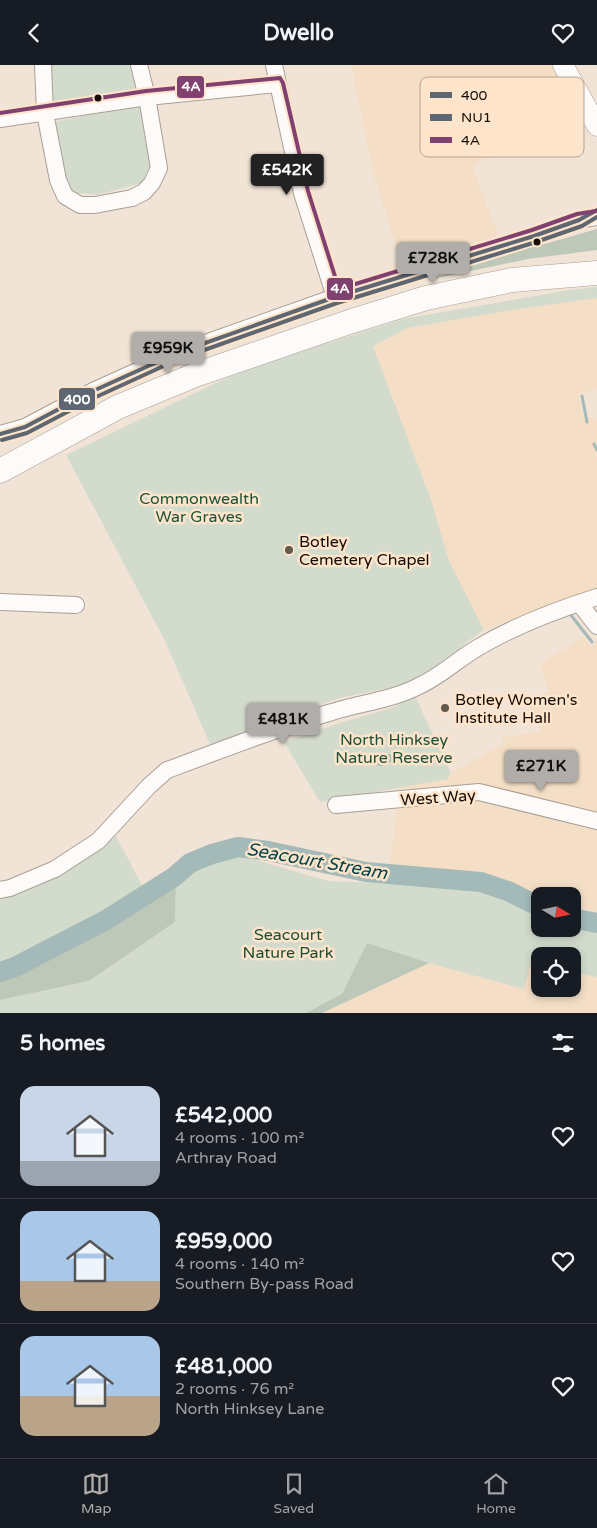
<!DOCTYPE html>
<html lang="en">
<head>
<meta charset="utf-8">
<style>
  body { margin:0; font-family:"Varela Round",sans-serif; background:#242831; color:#f1f3f6; height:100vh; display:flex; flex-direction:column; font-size:19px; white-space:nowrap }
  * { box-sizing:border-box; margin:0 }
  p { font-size:16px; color:#9ea1a6 }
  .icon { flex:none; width:28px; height:28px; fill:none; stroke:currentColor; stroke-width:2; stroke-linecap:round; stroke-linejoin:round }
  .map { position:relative; height:948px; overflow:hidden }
  .sheet { display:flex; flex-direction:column; background:#171b24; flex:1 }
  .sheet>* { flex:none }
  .needle { width:32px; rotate:100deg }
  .tools { position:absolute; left:531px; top:822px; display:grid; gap:10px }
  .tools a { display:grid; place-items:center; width:50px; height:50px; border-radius:10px; background:#171b24; box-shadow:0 2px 8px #0003; font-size:25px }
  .price { position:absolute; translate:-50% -42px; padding:0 11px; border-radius:5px; background:#b0adaa; color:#111; font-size:16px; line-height:32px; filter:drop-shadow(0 1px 2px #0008) }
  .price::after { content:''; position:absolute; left:50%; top:30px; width:15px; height:11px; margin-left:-8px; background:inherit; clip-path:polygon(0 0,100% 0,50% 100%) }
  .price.selected { background:#222; color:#fff }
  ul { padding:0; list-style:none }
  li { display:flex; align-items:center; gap:15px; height:125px; padding:0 20px }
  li+li { border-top:1px solid #363941 }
  li span { display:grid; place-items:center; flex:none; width:140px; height:100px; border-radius:15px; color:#555 }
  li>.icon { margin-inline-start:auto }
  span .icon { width:60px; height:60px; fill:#fffc; stroke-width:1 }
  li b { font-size:21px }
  h2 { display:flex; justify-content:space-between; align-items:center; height:60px; padding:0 20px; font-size:21px }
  header { display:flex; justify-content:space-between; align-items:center; height:65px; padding:0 20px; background:#171b24; font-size:22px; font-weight:700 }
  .menu { display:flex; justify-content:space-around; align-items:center; height:70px; border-top:1px solid #363941; background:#171b24; font-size:14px; color:#9ea1a6 }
  .menu a { display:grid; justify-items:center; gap:2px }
  .menu .selected { color:#b0adaa }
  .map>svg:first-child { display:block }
</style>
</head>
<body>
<header><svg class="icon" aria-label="back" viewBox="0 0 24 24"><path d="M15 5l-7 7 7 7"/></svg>Dwello<svg class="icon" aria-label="heart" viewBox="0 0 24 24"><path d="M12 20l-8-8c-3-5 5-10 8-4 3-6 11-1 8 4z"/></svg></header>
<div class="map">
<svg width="597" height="948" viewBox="0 0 597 948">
  <rect width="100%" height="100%" fill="#f1e4d6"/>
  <g fill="#f4dec6">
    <polygon points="351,0 556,0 578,44 484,95 472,100 498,170 403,202 374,112"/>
    <polygon points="597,233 597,324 578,329 584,355 597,352 597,525 584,528 484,565 449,496 431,435 373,281 408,263 505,246"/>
    <polygon points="583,573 592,581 595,576 597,579 597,847 573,841 572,831 543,831 480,810 390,798 397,740 394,724 448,714 451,708 503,679 502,673 540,666 527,637 549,626 540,598"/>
    <polygon points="429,898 523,924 530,900 540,901 540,924 572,924 573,907 597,912 597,948 322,948"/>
  </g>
  <g fill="#d2dbcc">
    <polygon points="47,0 131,0 139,26 99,33 49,37"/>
    <polygon points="141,39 154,93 142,118 97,130 70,127 50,58"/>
    <polygon points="597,222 597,233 505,246 408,263 373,281 431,435 449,496 484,565 468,576 455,589 425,608 400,621 339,633 210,679 164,574 66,390 243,305 403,254 570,225"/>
    <polygon points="415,631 451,708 448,714 320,737 284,677 337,659 394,642"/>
    <path d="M116,771L145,826L99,853L0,901V835C39,819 85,799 116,771Z"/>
    <path d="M239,790L328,816L461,821L498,827L540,855V864H558L568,870L577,863L597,868V912L573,907L572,891H540V901L530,900L524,924L429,898L322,948H0V935L89,916L175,857L176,817C199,797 210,795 239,790Z"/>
  </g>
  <g fill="#bec8b8">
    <polygon points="597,164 597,185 528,194 432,214 431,211 532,179 534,182"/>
    <polygon points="174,812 176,817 175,857 89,916 0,935 0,907 15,902 106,855"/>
    <polygon points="367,878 429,898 322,948 306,948 342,929"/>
  </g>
  <polygon fill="#a3bab9" points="388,689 395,690 396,695 382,701 375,700 375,695 377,692"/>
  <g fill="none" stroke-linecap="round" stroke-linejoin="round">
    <g stroke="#a3bab9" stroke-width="3">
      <polyline points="582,331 587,357"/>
      <polyline points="594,379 597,385"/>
      <polyline points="570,549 592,577"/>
    </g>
    <g stroke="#a3bab9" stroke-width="20">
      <polyline points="572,853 597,858"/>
      <polyline points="0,907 15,902 106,855 174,812 190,798 212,789 238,782 268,786 366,807 481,817 508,826 540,842"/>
    </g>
    <g stroke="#aa9f95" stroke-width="18">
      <g id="minor">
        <polyline points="43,0 45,48 58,115 65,131 80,140 95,140 132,133 144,127 152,118 159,103 147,32 139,0"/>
        <polyline points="274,0 302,128 335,232"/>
        <polyline points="0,54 147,32 277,19"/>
        <polyline points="0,369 25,362 93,326 177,288 335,232 534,171 579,155 597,152"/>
        <polyline points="0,537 76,540"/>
        <polyline points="579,538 597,561"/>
        <polyline points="336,740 479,727 597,756"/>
        <path d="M0,825L10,823L55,804L98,776L149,721L167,705C222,685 276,663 332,647C360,638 392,635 419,621C441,611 458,594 479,582C516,560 556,545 597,532"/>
      </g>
    </g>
    <g stroke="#aa9f95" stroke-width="21">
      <polyline id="major" points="563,0 597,61"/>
    </g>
    <g stroke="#aa9f95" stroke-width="25">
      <polyline id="highway" points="0,406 118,342 195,310 349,257 426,233 512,215 597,208"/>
    </g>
    <use href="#minor" stroke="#fdfbf9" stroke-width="16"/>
    <use href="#major" stroke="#fdfbf9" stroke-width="20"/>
    <use href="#highway" stroke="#fdfbf9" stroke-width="24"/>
    <g stroke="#fde4ca" stroke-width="8">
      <polyline id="bus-1" points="0,369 25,362 93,326 177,288 335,232 534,171 579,155 597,145"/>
    </g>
    <g stroke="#fde4ca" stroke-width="8">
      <polyline id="bus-2" points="2,375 27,368 96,332 179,294 337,238 536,177 582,161 597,152"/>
    </g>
    <g stroke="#fde4ca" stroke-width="8">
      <polyline id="bus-3" points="0,48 146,26 280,13 283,18 308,126 339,224 532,165 577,149 596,146"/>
    </g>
    <use href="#bus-1" stroke="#5e6671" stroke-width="4"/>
    <use href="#bus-2" stroke="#5e6671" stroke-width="4"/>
    <use href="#bus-3" stroke="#804070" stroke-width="4"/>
  </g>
  <g fill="#140c04" stroke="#fde4ca" stroke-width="2">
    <circle cx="98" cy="33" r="4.5"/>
    <circle cx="537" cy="177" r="4.5"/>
  </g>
  <g fill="#61584e" stroke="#fde4ca" stroke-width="2">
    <circle cx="289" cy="485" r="5"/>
    <circle cx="445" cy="643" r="5"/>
  </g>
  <g text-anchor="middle" stroke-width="5" stroke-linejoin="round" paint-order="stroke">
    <g font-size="16" fill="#1d5137" stroke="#fde4ca">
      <text x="199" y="439">Commonwealth<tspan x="199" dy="18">War Graves</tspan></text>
      <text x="394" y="680">North Hinksey<tspan x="394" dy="18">Nature Reserve</tspan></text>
      <text x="288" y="875">Seacourt<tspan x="288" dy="18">Nature Park</tspan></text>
    </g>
    <g font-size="16" fill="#140c04" stroke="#fde4ca" text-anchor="start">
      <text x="299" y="482">Botley<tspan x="299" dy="18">Cemetery Chapel</tspan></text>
      <text x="455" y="640">Botley Women's<tspan x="455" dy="18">Institute Hall</tspan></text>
    </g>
    <g font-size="16" fill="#140c04" stroke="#fde4ca">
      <text transform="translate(438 732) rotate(-4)" y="6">West Way</text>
    </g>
    <g font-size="18" font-style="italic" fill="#054349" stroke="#fde4ca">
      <text transform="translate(317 796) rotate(10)" y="6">Seacourt Stream</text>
    </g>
  </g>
  <rect x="420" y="12" width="164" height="80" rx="8" fill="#fde4ca" stroke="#b7a38f" stroke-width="1"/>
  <rect x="430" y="27" width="22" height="6" fill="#5e6671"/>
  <rect x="430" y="49" width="22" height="7" fill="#5e6671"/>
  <rect x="430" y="72" width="22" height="6" fill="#804070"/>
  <g font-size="14" fill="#140c04">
    <text x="461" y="35">400</text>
    <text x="461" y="57">NU1</text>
    <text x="461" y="80">4A</text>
  </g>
  <g stroke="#fde4ca" stroke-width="2">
    <rect x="176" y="10" width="29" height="24" rx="5" fill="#804070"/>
    <rect x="326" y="212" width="28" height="24" rx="5" fill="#804070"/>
    <rect x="58" y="322" width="38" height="24" rx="5" fill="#5e6671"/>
  </g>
  <g font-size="14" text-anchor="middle" font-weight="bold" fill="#fff">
    <text x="191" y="26">4A</text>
    <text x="340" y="228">4A</text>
    <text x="77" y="339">400</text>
  </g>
</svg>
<div class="tools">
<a><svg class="needle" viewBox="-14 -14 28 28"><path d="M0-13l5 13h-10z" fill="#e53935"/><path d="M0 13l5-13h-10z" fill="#9ea1a6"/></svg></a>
<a><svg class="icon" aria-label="locate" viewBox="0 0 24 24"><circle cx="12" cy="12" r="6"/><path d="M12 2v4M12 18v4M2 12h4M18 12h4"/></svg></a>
</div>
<b class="price selected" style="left:287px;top:131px">£542K</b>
<b class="price" style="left:433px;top:219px">£728K</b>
<b class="price" style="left:168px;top:309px">£959K</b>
<b class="price" style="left:283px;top:680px">£481K</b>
<b class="price" style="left:541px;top:727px">£271K</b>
</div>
<section class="sheet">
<h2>5 homes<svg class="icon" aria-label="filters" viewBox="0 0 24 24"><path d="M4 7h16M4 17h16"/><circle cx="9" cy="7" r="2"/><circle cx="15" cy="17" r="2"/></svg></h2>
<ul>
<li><span style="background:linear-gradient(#c9d6e8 75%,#9aa5b1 0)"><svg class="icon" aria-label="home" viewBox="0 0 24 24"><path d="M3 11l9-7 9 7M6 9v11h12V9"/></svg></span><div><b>£542,000</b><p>4 rooms · 100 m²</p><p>Arthray Road</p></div><svg class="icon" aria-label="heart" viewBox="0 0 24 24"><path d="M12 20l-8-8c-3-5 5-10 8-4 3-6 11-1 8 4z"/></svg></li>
<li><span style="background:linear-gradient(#a9c7e8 70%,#b9a48a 0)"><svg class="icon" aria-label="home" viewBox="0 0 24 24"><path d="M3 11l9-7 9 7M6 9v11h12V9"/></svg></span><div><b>£959,000</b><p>4 rooms · 140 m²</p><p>Southern By-pass Road</p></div><svg class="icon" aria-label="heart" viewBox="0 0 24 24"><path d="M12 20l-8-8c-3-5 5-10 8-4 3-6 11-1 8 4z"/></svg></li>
<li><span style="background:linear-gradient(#a9c7e8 60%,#b9a48a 0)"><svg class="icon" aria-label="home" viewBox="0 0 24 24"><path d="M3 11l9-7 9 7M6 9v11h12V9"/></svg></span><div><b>£481,000</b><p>2 rooms · 76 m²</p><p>North Hinksey Lane</p></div><svg class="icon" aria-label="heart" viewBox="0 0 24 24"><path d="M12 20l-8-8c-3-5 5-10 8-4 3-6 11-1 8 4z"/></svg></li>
</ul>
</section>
<nav class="menu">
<a class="selected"><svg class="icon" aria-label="map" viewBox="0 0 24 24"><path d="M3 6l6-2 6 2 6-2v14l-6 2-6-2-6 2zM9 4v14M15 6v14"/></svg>Map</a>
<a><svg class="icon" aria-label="saved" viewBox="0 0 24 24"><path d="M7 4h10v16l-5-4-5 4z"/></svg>Saved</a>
<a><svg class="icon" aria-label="home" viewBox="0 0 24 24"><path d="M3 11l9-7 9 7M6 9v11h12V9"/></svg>Home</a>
</nav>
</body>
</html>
